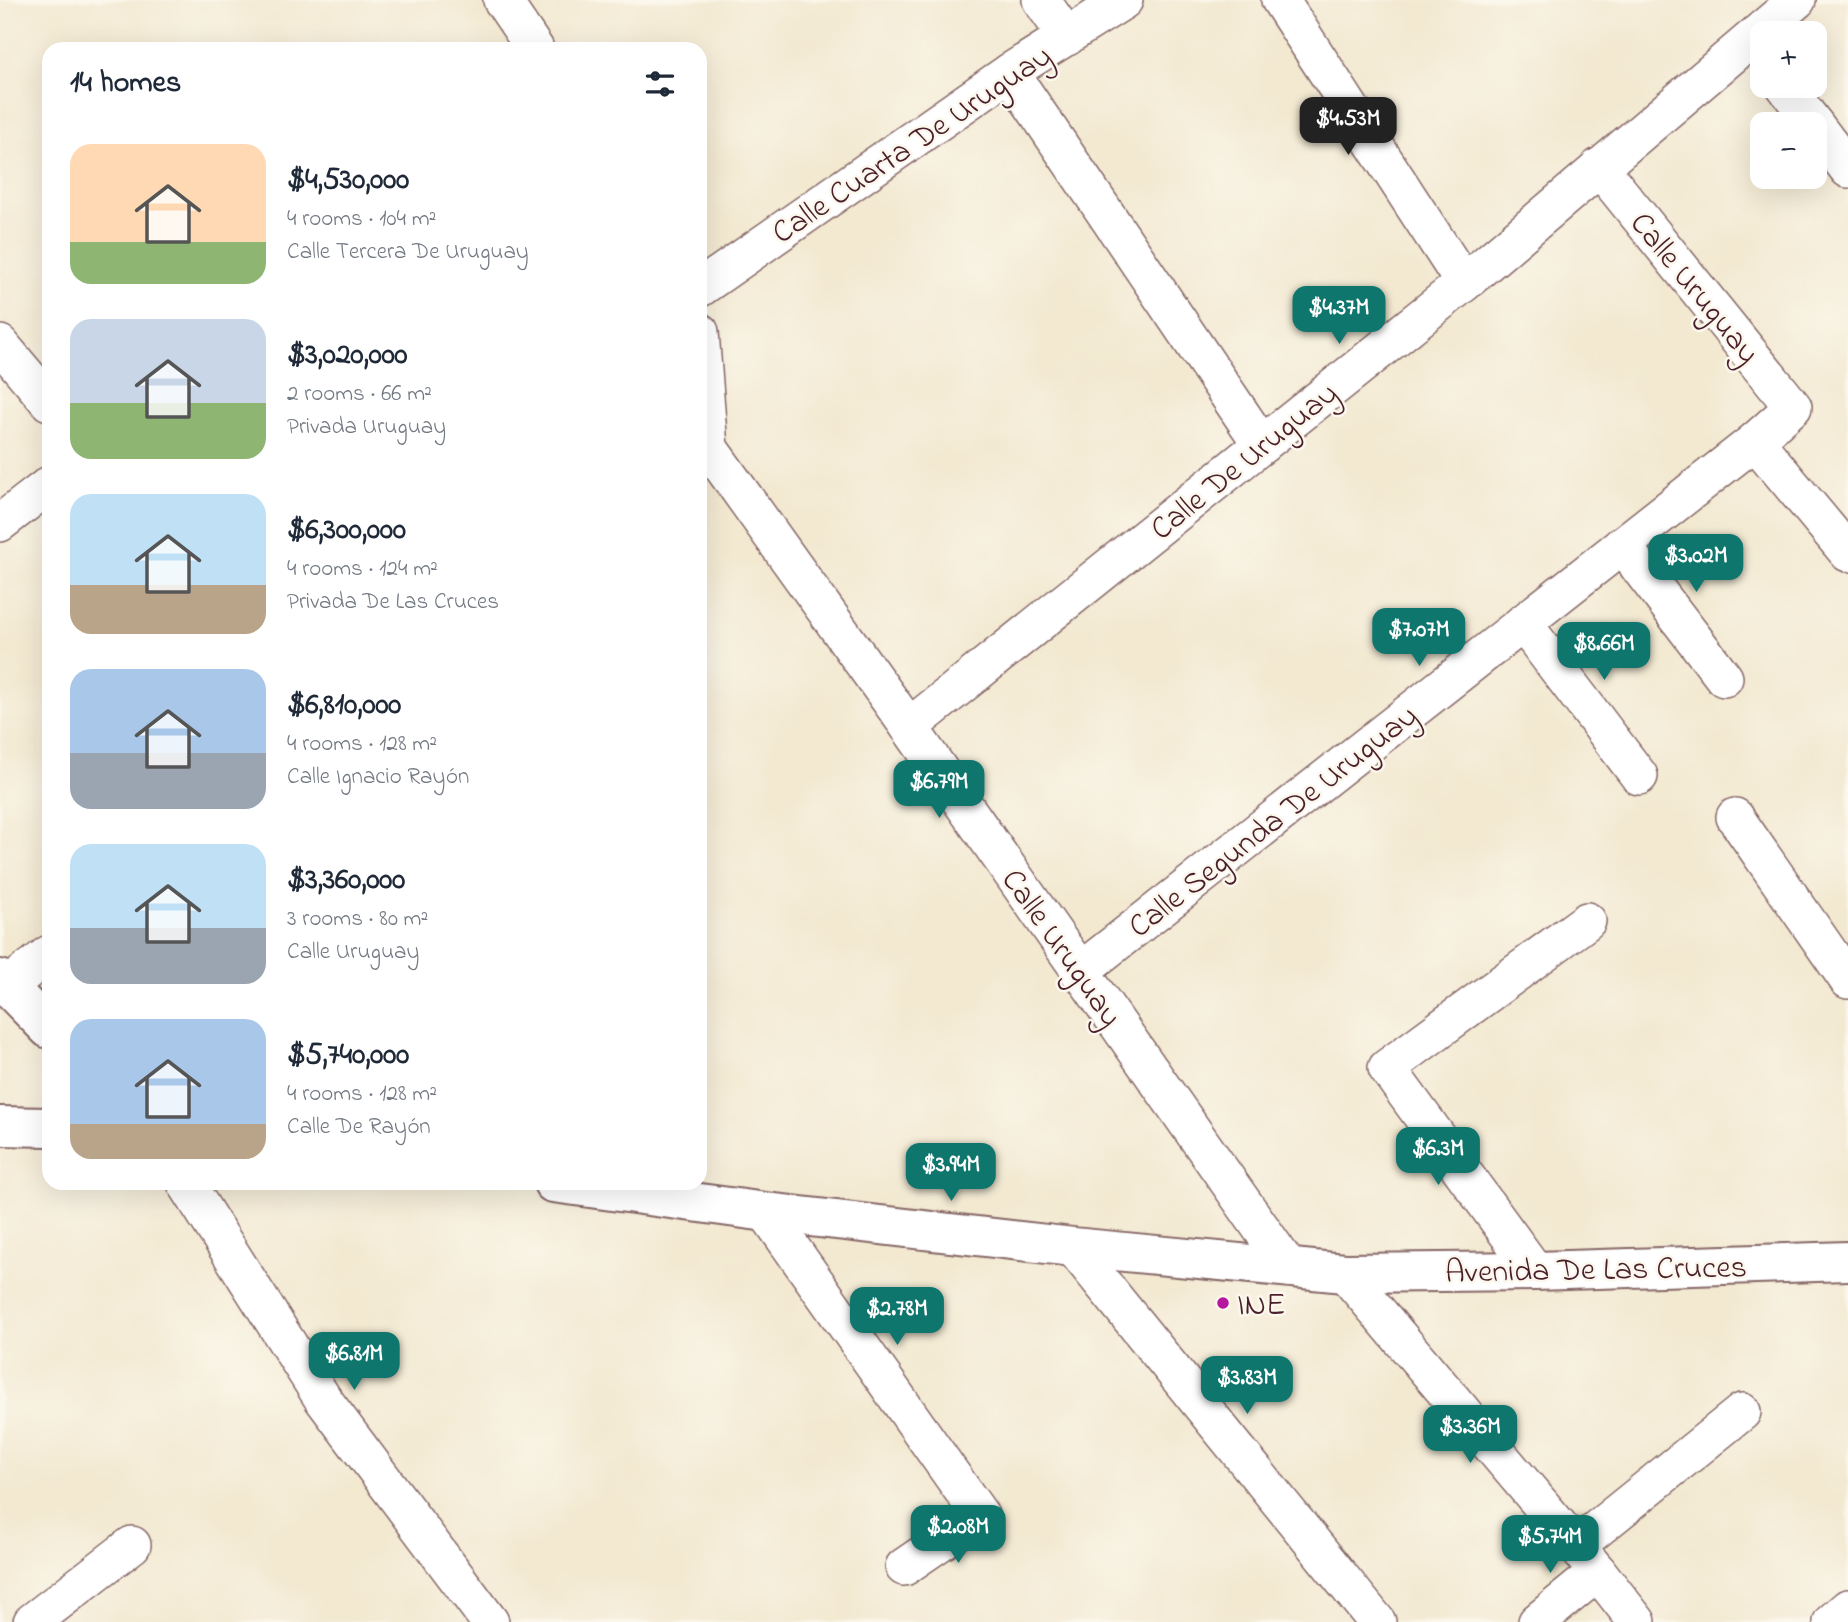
<!DOCTYPE html>
<html lang="en">
<head>
<meta charset="utf-8">
<style>
  body { margin:0; font-family:"Indie Flower",sans-serif; background:#f6f6f7; color:#1f2937; height:100vh; display:flex; flex-direction:column; font-size:26px; white-space:nowrap }
  * { box-sizing:border-box; margin:0 }
  p { font-size:23px; color:#747a83 }
  .icon { flex:none; width:38px; height:38px; fill:none; stroke:currentColor; stroke-width:2; stroke-linecap:round; stroke-linejoin:round }
  .map { position:relative; flex:1; overflow:hidden }
  .details { position:absolute; left:42px; top:42px; width:665px; height:1148px; display:flex; flex-direction:column; background:#fff; border-radius:21px; box-shadow:0 7px 28px #0002 }
  .details>* { flex:none }
  .buttons { position:absolute; left:1750px; top:21px; display:grid; gap:14px }
  .buttons a { display:grid; place-items:center; width:77px; height:77px; border-radius:14px; background:#fff; box-shadow:0 7px 28px #0002; font-size:35px }
  .price { position:absolute; translate:-50% -60px; padding:0 16px; border-radius:14px; background:#0f766e; color:#fff; font-size:23px; line-height:46px; filter:drop-shadow(0 2px 4px #0008) }
  .price::after { content:''; position:absolute; left:50%; top:42px; width:21px; height:16px; margin-left:-10px; background:inherit; clip-path:polygon(0 0,100% 0,50% 100%) }
  .price.on { background:#222; color:#fff }
  ul { padding:0; list-style:none }
  li { display:flex; align-items:center; gap:21px; height:175px; padding:0 28px }
  li span { display:grid; place-items:center; flex:none; width:196px; height:140px; border-radius:21px; color:#555 }
  li>.icon { margin-inline-start:auto }
  span .icon { width:84px; height:84px; fill:#fffc; stroke-width:1 }
  li b { font-size:30px }
  h2 { display:flex; justify-content:space-between; align-items:center; height:84px; padding:0 28px; font-size:30px }
  .map>svg:first-child { display:block }
</style>
</head>
<body>
<div class="map">
<svg width="1848" height="1622" viewBox="0 0 1848 1622">
  <rect width="100%" height="100%" fill="#fbf7ec"/>
  <filter id="ink" filterUnits="userSpaceOnUse"><feTurbulence type="fractalNoise" baseFrequency=".0143" numOctaves="2"/><feDisplacementMap in="SourceGraphic" scale="14" xChannelSelector="R" yChannelSelector="G"/><feConvolveMatrix kernelMatrix="1 2 1 2 8 2 1 2 1" color-interpolation-filters="sRGB"/></filter>
  <filter id="wash" filterUnits="userSpaceOnUse"><feTurbulence type="fractalNoise" baseFrequency=".00686" numOctaves="4" result="noise"/><feDisplacementMap in="SourceGraphic" scale="28" xChannelSelector="R" yChannelSelector="G"/><feGaussianBlur stdDeviation="1.57" result="paint"/><feColorMatrix in="noise" values="0 0 0 0 0 0 0 0 0 0 0 0 0 0 0 0 0 1.4 0 .05"/><feComposite in="paint" operator="in"/></filter>
  <g filter="url(#wash)">
    <rect width="100%" height="100%" fill="#f3e9d1"/>
  </g>
  <g filter="url(#ink)">
    <g fill="none" stroke-linecap="round" stroke-linejoin="round">
      <g stroke="#856665" stroke-width="40">
        <g id="minor">
          <polyline points="502,0 535,49"/>
          <polyline points="1041,0 1067,37"/>
          <polyline points="1280,0 1464,283"/>
          <polyline points="1010,72 1262,445"/>
          <polyline points="1785,86 1814,124"/>
          <polyline points="1815,125 1848,169"/>
          <polyline points="700,288 1010,72 1124,0"/>
          <polyline points="700,332 709,448 909,727 1289,1268"/>
          <polyline points="0,344 49,402"/>
          <polyline points="1755,441 1848,553"/>
          <polyline points="0,523 49,485"/>
          <polyline points="1622,545 1724,678"/>
          <polyline points="1523,623 1639,776"/>
          <polyline points="909,727 1464,283 1797,0"/>
          <polyline points="1735,817 1848,980"/>
          <polyline points="1079,972 1755,441 1793,407 1599,167"/>
          <polyline points="6,987 49,954"/>
          <polyline points="186,1183 323,1399 490,1622"/>
          <polyline points="766,1212 980,1515 904,1567"/>
          <polyline points="1073,1247 1377,1622"/>
          <polyline points="1535,1271 1387,1068 1587,921"/>
          <polyline points="1345,1273 1598,1572 1637,1622"/>
          <polyline points="1576,1546 1742,1412"/>
          <polyline points="32,1622 132,1545"/>
          <polyline points="1537,1622 1598,1572"/>
          <polyline points="1832,1622 1848,1608"/>
        </g>
      </g>
      <g stroke="#856665" stroke-width="42">
        <g id="tertiary">
          <polyline points="0,979 49,1029"/>
          <polyline points="0,1126 49,1127"/>
          <polyline points="553,1183 766,1212 1073,1247 1345,1273 1535,1271 1848,1261"/>
        </g>
      </g>
      <use href="#minor" stroke="#fff" stroke-width="37"/>
      <use href="#tertiary" stroke="#fff" stroke-width="38"/>
    </g>
  </g>
  <circle fill="#b5179e" stroke="#fbf7ec" stroke-width="2.5" cx="1223" cy="1303" r="7"/>
  <g text-anchor="middle" stroke-width="5" stroke-linejoin="round" paint-order="stroke">
    <g font-size="32" fill="#4a1f2b" stroke="#fbf7ec">
      <text transform="translate(911 143) rotate(-34)" y="11">Calle Cuarta De Uruguay</text>
      <text transform="translate(1696 287) rotate(51)" y="11">Calle Uruguay</text>
      <text transform="translate(1243 460) rotate(-39)" y="11">Calle De Uruguay</text>
      <text transform="translate(1272 820) rotate(-38)" y="11">Calle Segunda De Uruguay</text>
      <text transform="translate(1063 947) rotate(55)" y="11">Calle Uruguay</text>
      <text transform="translate(1596 1268) rotate(-1)" y="11">Avenida De Las Cruces</text>
    </g>
    <g font-size="32" fill="#4a1f2b" stroke="#fbf7ec" text-anchor="start">
      <text x="1237" y="1314">INE</text>
    </g>
  </g>
</svg>
<div class="buttons">
<a>+</a>
<a>−</a>
</div>
<b class="price on" style="left:1348px;top:157px">$4.53M</b>
<b class="price" style="left:1339px;top:346px">$4.37M</b>
<b class="price" style="left:1696px;top:594px">$3.02M</b>
<b class="price" style="left:1419px;top:668px">$7.07M</b>
<b class="price" style="left:1604px;top:682px">$8.66M</b>
<b class="price" style="left:939px;top:820px">$6.79M</b>
<b class="price" style="left:1438px;top:1187px">$6.3M</b>
<b class="price" style="left:951px;top:1203px">$3.94M</b>
<b class="price" style="left:897px;top:1347px">$2.78M</b>
<b class="price" style="left:354px;top:1392px">$6.81M</b>
<b class="price" style="left:1247px;top:1416px">$3.83M</b>
<b class="price" style="left:1470px;top:1465px">$3.36M</b>
<b class="price" style="left:958px;top:1565px">$2.08M</b>
<b class="price" style="left:1550px;top:1575px">$5.74M</b>
<section class="details">
<h2>14 homes<svg class="icon" aria-label="filters" viewBox="0 0 24 24"><path d="M4 7h16M4 17h16"/><circle cx="9" cy="7" r="2"/><circle cx="15" cy="17" r="2"/></svg></h2>
<ul>
<li><span style="background:linear-gradient(#ffd9b3 70%,#8fb573 0)"><svg class="icon" aria-label="home" viewBox="0 0 24 24"><path d="M3 11l9-7 9 7M6 9v11h12V9"/></svg></span><div><b>$4,530,000</b><p>4 rooms · 104 m²</p><p>Calle Tercera De Uruguay</p></div></li>
<li><span style="background:linear-gradient(#c9d6e8 60%,#8fb573 0)"><svg class="icon" aria-label="home" viewBox="0 0 24 24"><path d="M3 11l9-7 9 7M6 9v11h12V9"/></svg></span><div><b>$3,020,000</b><p>2 rooms · 66 m²</p><p>Privada Uruguay</p></div></li>
<li><span style="background:linear-gradient(#bfe0f5 65%,#b9a48a 0)"><svg class="icon" aria-label="home" viewBox="0 0 24 24"><path d="M3 11l9-7 9 7M6 9v11h12V9"/></svg></span><div><b>$6,300,000</b><p>4 rooms · 124 m²</p><p>Privada De Las Cruces</p></div></li>
<li><span style="background:linear-gradient(#a9c7e8 60%,#9aa5b1 0)"><svg class="icon" aria-label="home" viewBox="0 0 24 24"><path d="M3 11l9-7 9 7M6 9v11h12V9"/></svg></span><div><b>$6,810,000</b><p>4 rooms · 128 m²</p><p>Calle Ignacio Rayón</p></div></li>
<li><span style="background:linear-gradient(#bfe0f5 60%,#9aa5b1 0)"><svg class="icon" aria-label="home" viewBox="0 0 24 24"><path d="M3 11l9-7 9 7M6 9v11h12V9"/></svg></span><div><b>$3,360,000</b><p>3 rooms · 80 m²</p><p>Calle Uruguay</p></div></li>
<li><span style="background:linear-gradient(#a9c7e8 75%,#b9a48a 0)"><svg class="icon" aria-label="home" viewBox="0 0 24 24"><path d="M3 11l9-7 9 7M6 9v11h12V9"/></svg></span><div><b>$5,740,000</b><p>4 rooms · 128 m²</p><p>Calle De Rayón</p></div></li>
</ul>
</section>
</div>
</body>
</html>
